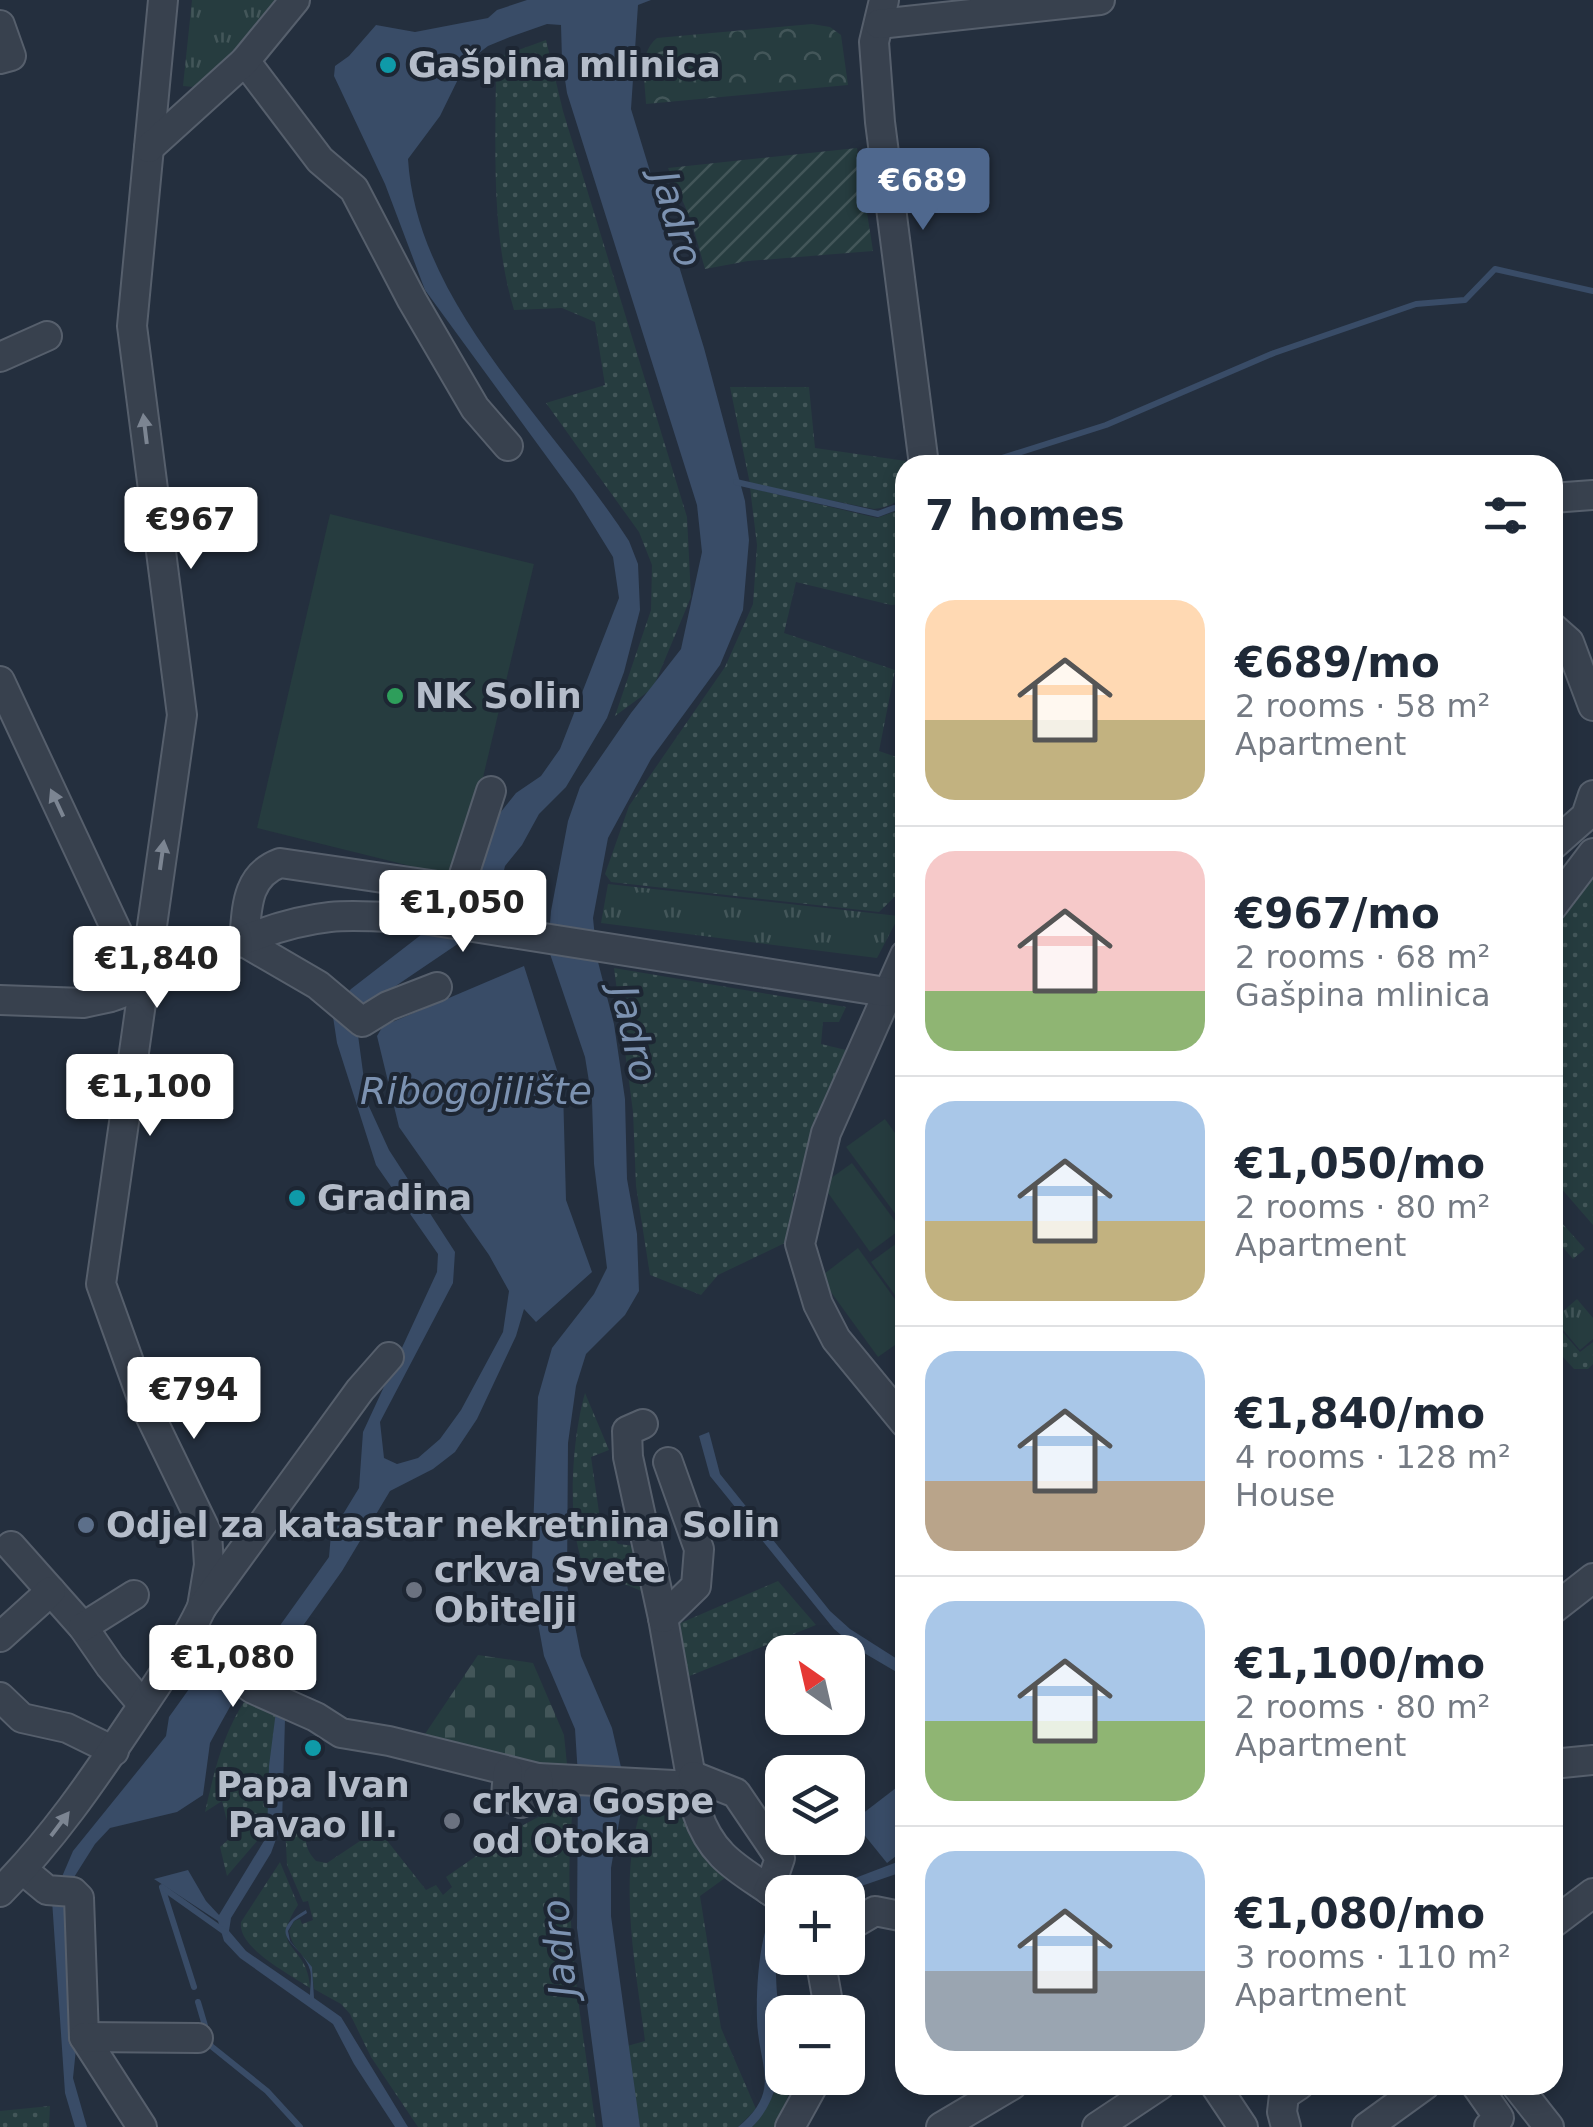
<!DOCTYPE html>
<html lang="en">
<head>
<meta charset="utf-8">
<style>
  body { margin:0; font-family:"DejaVu Sans",sans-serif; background:#f6f6f7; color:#1f2937; height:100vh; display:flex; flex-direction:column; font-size:38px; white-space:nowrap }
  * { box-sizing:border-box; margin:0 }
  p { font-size:32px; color:#747a83 }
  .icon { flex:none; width:55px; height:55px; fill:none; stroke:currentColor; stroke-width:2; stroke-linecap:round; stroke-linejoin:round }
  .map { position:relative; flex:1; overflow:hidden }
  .side { position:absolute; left:895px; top:455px; width:668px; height:1640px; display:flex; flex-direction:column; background:#fff; border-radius:30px; box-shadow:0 5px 15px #0003 }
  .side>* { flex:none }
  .needle { width:65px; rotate:326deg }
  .controls { position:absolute; left:765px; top:1635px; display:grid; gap:20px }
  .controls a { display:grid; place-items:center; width:100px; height:100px; border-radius:20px; background:#fff; box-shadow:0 5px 15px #0003; font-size:50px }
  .price { position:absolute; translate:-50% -85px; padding:0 22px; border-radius:10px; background:#fff; color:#222; font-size:32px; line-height:65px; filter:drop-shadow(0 2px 5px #0008) }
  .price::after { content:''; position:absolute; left:50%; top:60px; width:30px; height:22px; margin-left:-15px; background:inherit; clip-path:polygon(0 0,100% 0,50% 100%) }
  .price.active { background:#4f688e; color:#fff }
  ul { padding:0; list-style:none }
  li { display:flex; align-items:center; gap:30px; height:250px; padding:0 30px }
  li+li { border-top:2px solid #e0e1e3 }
  li span { display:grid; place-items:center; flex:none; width:280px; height:200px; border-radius:30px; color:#555 }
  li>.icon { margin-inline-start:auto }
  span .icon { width:120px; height:120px; fill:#fffc; stroke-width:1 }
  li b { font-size:42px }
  h2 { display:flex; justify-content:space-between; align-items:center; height:120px; padding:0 30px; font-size:42px }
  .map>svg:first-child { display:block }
</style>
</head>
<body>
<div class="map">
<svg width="1593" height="2127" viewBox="0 0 1593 2127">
  <defs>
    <pattern id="grass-dots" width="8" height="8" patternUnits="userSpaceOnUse" patternTransform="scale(2.5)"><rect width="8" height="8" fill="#263c3f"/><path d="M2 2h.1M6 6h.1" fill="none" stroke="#435659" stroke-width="1.8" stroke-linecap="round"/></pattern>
    <pattern id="forest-crowns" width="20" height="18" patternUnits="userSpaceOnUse" patternTransform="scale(2.5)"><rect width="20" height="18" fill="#263c3f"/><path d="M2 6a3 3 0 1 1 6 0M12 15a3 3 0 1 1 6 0" fill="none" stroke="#435659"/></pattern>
    <pattern id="cemetery-stones" width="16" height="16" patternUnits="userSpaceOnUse" patternTransform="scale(2.5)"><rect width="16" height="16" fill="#263c3f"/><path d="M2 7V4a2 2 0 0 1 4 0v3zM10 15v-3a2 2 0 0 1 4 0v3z" fill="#435659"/></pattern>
    <pattern id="park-tufts" width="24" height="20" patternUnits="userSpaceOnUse" patternTransform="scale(2.5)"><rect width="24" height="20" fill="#263c3f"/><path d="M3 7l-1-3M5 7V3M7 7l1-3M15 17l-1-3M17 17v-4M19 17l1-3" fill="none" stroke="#435659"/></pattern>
    <pattern id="garden-furrows" width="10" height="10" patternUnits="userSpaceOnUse" patternTransform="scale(2.5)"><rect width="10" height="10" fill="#263c3f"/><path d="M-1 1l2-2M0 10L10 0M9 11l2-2" fill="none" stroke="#435659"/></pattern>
  </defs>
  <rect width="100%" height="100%" fill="#242f3e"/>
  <g fill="url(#grass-dots)">
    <path d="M546,40L563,111L687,517L691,597L653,688L615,716L651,610L652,565L639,532L546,403L605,385L595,322L562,308L514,310C490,230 496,141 496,58Z"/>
    <path d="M730,387H809L815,448L906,461C902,487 911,504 874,509L750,484Z"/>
    <polygon points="750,488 877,518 899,510 905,503 905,604 891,605 796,582 784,633 895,670 879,751 905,760 905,887 879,912 611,882 605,874 629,806 725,667 753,604 757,545"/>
    <polygon points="1593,875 1593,1225 1553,1179 1552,928"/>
    <polygon points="614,968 846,1007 839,1022 823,1022 821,1044 846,1050 793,1198 793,1239 718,1275 701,1295 650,1275 636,1186 633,1112"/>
    <polygon points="1553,1213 1585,1249 1573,1259 1553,1236"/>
    <polygon points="1553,1321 1580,1352 1593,1342 1593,1364 1588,1369 1574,1369 1553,1346"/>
    <path d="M585,1393L609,1450L591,1457L600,1519L618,1544L635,1546L646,1593L584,1567C566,1524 572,1438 585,1393Z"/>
    <polygon points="778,1581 816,1625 687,1677 676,1625"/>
    <path d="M244,1702L277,1714L269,1827L227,1876L220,1847L231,1837L222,1801L205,1812C214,1773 222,1736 244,1702Z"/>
    <path d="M647,1793L683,1807L689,1833L725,1878L700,1896L721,2028L756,2109L738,2127H640L627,2046L645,2041C635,1961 615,1869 647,1793Z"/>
    <path d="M574,1798C560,1909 581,2017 596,2127H418L371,2057L350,2014L341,2004L314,1989C311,1951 294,1957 289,1931L294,1921L300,1919L302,1924L313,1920L308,1901L303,1902L287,1865L285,1826L306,1828C305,1843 306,1850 316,1861L327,1863L378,1829L426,1890L436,1885L443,1895L452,1887L446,1877L512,1831Z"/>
    <path d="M280,1862L298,1905C267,1952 308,1942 310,1988C290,1974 237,1948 241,1922Z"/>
    <polygon points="50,2106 49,2127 0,2127 0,2111"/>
  </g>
  <path fill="url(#forest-crowns)" d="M812,24L830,27L841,35L848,85L646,104C645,81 638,53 657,38Z"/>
  <polygon fill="url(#cemetery-stones)" points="478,1655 533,1663 564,1735 568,1774 431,1747 425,1734"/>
  <g fill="url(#park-tufts)">
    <polygon points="192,0 288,0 204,88 183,86"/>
    <polygon points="608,884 899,916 877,958 601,923"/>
    <polygon points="1577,1299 1593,1318 1593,1339 1580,1350 1554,1319"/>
    <path d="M788,2078H794L777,2127H752C767,2112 771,2090 788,2078Z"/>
  </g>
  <polygon fill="url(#garden-furrows)" points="857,148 873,251 748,261 705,269 691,220 668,168"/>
  <g fill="#263c3f">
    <polygon points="330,514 534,564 459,878 257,828"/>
    <polygon points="885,1119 905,1147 905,1227 846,1147"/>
    <polygon points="852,1163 901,1229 870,1252 826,1190 827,1181"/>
    <polygon points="905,1237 905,1309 871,1262"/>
    <polygon points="858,1248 905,1313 905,1338 878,1357 820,1277"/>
  </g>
  <g fill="#394c67">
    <path d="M527,0H651L638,5L631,109L704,348L745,501L749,540L743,610L720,665L651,759L608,838L593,918L597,958L614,1024L625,1099L627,1179L637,1234L639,1291L625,1315L586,1354L576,1386L568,1443L567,1585L581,1656L612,1728L623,1776L624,1794L611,1868V1916L640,2127H603L577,1928L578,1776L575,1729L544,1656L531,1585L538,1397L552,1348L594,1294L607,1268L594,1164L592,1100L585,1057L548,948L551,911L568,821L580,787L631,713L681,649L702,552L697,505L567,93L562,60L561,25L547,24L510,37L488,46L466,63L440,116L408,159C417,305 554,424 629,541L638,564L640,610L624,672L607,718L566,787L539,814L522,845L505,866L498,896L468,937L375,1000L363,1015L358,1035L367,1102L389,1150L455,1252L453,1283L380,1422L384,1458L397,1464L418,1458L440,1439L461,1410L503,1332L509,1291L489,1255L399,1127L377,1036L383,1026L524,966L563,1089L566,1200L592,1272L536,1322L524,1309L516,1336L477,1419L455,1452L433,1469L390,1491L342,1571L290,1644L296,1662L285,1719L282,1823L271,1853L231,1918L229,1931L246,1951L310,1995C310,1988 312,1977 310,1970C303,1943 261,1936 306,1910L307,1913L294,1921L288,1931L290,1941L312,1967L314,1998L341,2017L408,2127H395L354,2064L333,2024L240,1958L224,1941L218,1921L154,1879L188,1870L206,1901L219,1915L267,1836L269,1766L276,1711L273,1656L250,1671L222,1721L210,1743L203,1795L177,1812L110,1828L95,1844L71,1882L77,2039L73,2078L87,2127H75L65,2093L52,1900L73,1851L166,1736L169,1717L219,1647L271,1638L329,1557L331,1534L359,1488L363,1432L437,1272L438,1254L376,1165L337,1043L332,1010L351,989L457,907L500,813L516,793L541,776L560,749L619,598L613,557L574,494L425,290L385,184L334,76L335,66L349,56L376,25L415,32L488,18L497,10Z"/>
    <polygon points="709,1432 720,1474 830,1611 850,1629 905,1664 905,1677 859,1650 834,1629 710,1476 699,1436"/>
    <polygon points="905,1781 905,1849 887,1863 853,1821"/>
    <polygon points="905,1859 905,1871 844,1892 787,1892 807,1885 842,1883"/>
    <path d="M782,1897C782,1919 777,1939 776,1960C774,2016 797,2083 752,2127H738C783,2090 758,2066 757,2019C756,1987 759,1920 782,1897Z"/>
  </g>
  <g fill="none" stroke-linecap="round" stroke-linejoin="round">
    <g stroke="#394c67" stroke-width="6">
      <polyline points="980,465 1106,425 1274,353 1416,304 1465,300 1495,269 1593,291"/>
      <polyline points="736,482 878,514 894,508"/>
      <polyline points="162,1887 194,1987"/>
      <polyline points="163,1888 225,1932"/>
      <polyline points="198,2002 211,2046 267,2091 300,2127"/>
    </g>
    <g stroke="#565f6c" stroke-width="32">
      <g id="minor">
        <polyline points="163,0 132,326 182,715 101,1284 143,1401 207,1533 209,1565 202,1607"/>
        <polyline points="884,0 874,42 880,122 924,465"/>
        <polyline points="879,24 1100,0"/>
        <polyline points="0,25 11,56 0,59"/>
        <polyline points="245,61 320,160 354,189 412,300 475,408 508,446"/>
        <polyline points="149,148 245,61 295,0"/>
        <polyline points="0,357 47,336"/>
        <polyline points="1552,498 1593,495"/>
        <polyline points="1552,627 1569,642 1593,706"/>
        <polyline points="0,681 142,985"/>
        <polyline points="1552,846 1586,816 1593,795"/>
        <polyline points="1552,907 1593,853"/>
        <polyline points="905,955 826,1133 800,1244 818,1304 836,1339 905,1423"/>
        <path d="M437,987L388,1006L362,1022L318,985L244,942C247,910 245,876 280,863L451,888L461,884L491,791"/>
        <path d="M0,1000L83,1003L111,997C183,972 253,925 330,917C360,914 392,918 423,919L886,992"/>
        <path d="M643,1424L627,1431L628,1457L663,1618L697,1812C713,1861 744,1871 782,1899"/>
        <polyline points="11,1546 83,1627 110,1666 143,1705"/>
        <polyline points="1552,1610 1593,1578"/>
        <polyline points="663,1618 696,1586 699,1549 668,1462"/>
        <polyline points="83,1627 134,1595"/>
        <polyline points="0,1637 51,1591"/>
        <polyline points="186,1642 253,1689 316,1717 341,1733 389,1741 538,1778 693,1786"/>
        <polyline points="0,1697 22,1718 67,1728 114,1751"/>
        <polyline points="1552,1764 1593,1760"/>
        <polyline points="508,1772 506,1796 521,1803 533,1798 539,1791 538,1778"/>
        <polyline points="693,1776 736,1793 780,1858 769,1890"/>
        <polyline points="23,1870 47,1890 73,1892 79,1898 84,2037 142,2127"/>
        <path d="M0,1892C52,1840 93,1780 133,1720C158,1683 183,1647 202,1607L360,1390L389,1357"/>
        <polyline points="1552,1924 1593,1893"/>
        <polyline points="848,1927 875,1911 905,1917"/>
        <polyline points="820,1958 827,1997 826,2012"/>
        <polyline points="84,2037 198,2038"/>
        <polyline points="1215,2085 1243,2127"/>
        <polyline points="1476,2085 1499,2118 1489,2127"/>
        <polyline points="1516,2085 1549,2127"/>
        <polyline points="790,2127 817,2078"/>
        <polyline points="941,2127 1012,2085"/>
        <polyline points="1097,2127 1160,2085"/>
        <polyline points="1286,2127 1282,2112 1284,2095 1299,2085"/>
        <polyline points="1367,2127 1425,2085"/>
      </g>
    </g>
    <use href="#minor" stroke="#38414e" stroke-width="28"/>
  </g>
  <defs><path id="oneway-solid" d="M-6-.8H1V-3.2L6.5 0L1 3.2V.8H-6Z" transform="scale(2.5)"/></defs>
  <g fill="#7c8592">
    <use href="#oneway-solid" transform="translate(145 429) rotate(-97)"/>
    <use href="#oneway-solid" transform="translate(57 803) rotate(-115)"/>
    <use href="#oneway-solid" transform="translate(162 855) rotate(-82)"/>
    <use href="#oneway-solid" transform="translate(60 1824) rotate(-53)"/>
  </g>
  <g fill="#0f9aa8" stroke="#1d2633" stroke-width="4">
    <circle cx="388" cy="65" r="10"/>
    <circle cx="297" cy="1198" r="10"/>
    <circle cx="313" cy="1748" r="10"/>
  </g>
  <circle fill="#2e9e5b" stroke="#1d2633" stroke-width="4" cx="395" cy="696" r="10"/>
  <circle fill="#5c6f8a" stroke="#1d2633" stroke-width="4" cx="86" cy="1525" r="10"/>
  <g fill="#6b7280" stroke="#1d2633" stroke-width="4">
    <circle cx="414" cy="1590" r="10"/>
    <circle cx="452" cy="1821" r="10"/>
  </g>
  <g text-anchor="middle" stroke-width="8" stroke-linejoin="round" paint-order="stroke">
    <g font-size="35" font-weight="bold" fill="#b4bcc9" stroke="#1d2633" text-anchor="start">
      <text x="408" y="77">Gašpina mlinica</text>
      <text x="415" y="708">NK Solin</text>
      <text x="317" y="1210">Gradina</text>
      <text x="106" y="1537">Odjel za katastar nekretnina Solin</text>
      <text x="434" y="1582">crkva Svete<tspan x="434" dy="40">Obitelji</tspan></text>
      <text x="313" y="1797" text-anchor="middle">Papa Ivan<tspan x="313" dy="40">Pavao II.</tspan></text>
      <text x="472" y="1813">crkva Gospe<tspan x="472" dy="40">od Otoka</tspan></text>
    </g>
    <g font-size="38" font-style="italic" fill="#7c92b1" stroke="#1d2633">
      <text transform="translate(677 219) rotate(74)" y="13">Jadro</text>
      <text transform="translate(634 1034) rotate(77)" y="13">Jadro</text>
      <text x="476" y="1104">Ribogojilište</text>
      <text transform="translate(559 1948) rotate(-95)" y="13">Jadro</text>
    </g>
  </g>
</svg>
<div class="controls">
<a><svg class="needle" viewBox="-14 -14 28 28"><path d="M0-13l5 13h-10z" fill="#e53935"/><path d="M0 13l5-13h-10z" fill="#747a83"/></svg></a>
<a><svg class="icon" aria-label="layers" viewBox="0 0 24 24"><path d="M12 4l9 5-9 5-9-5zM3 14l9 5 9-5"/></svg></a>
<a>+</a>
<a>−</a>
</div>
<b class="price active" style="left:923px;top:233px">€689</b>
<b class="price" style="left:191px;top:572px">€967</b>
<b class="price" style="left:463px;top:955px">€1,050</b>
<b class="price" style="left:157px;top:1011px">€1,840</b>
<b class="price" style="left:150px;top:1139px">€1,100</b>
<b class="price" style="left:194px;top:1442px">€794</b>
<b class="price" style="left:233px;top:1710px">€1,080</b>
<section class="side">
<h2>7 homes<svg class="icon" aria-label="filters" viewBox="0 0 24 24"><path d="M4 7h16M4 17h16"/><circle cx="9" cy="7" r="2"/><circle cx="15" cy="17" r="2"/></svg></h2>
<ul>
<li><span style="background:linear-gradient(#ffd9b3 60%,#c2b280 0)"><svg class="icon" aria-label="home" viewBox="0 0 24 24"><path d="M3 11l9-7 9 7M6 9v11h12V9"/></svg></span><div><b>€689/mo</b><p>2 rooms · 58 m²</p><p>Apartment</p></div></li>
<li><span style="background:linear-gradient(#f6c9c9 70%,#8fb573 0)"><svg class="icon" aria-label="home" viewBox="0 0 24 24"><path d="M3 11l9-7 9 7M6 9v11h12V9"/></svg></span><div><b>€967/mo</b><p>2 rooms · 68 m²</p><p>Gašpina mlinica</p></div></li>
<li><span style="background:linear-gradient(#a9c7e8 60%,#c2b280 0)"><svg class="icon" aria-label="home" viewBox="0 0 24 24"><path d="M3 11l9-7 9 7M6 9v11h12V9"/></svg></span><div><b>€1,050/mo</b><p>2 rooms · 80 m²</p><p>Apartment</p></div></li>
<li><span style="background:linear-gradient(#a9c7e8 65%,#b9a48a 0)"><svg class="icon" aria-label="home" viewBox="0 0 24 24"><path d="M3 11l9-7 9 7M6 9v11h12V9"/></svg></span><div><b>€1,840/mo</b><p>4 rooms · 128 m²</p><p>House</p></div></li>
<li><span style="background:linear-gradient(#a9c7e8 60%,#8fb573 0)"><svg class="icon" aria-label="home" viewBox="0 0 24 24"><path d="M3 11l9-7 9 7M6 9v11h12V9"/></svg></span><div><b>€1,100/mo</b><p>2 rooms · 80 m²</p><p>Apartment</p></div></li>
<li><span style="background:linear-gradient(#a9c7e8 60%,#9aa5b1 0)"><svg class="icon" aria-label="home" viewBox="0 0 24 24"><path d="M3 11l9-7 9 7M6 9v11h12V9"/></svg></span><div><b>€1,080/mo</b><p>3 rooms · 110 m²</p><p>Apartment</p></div></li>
</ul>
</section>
</div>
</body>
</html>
